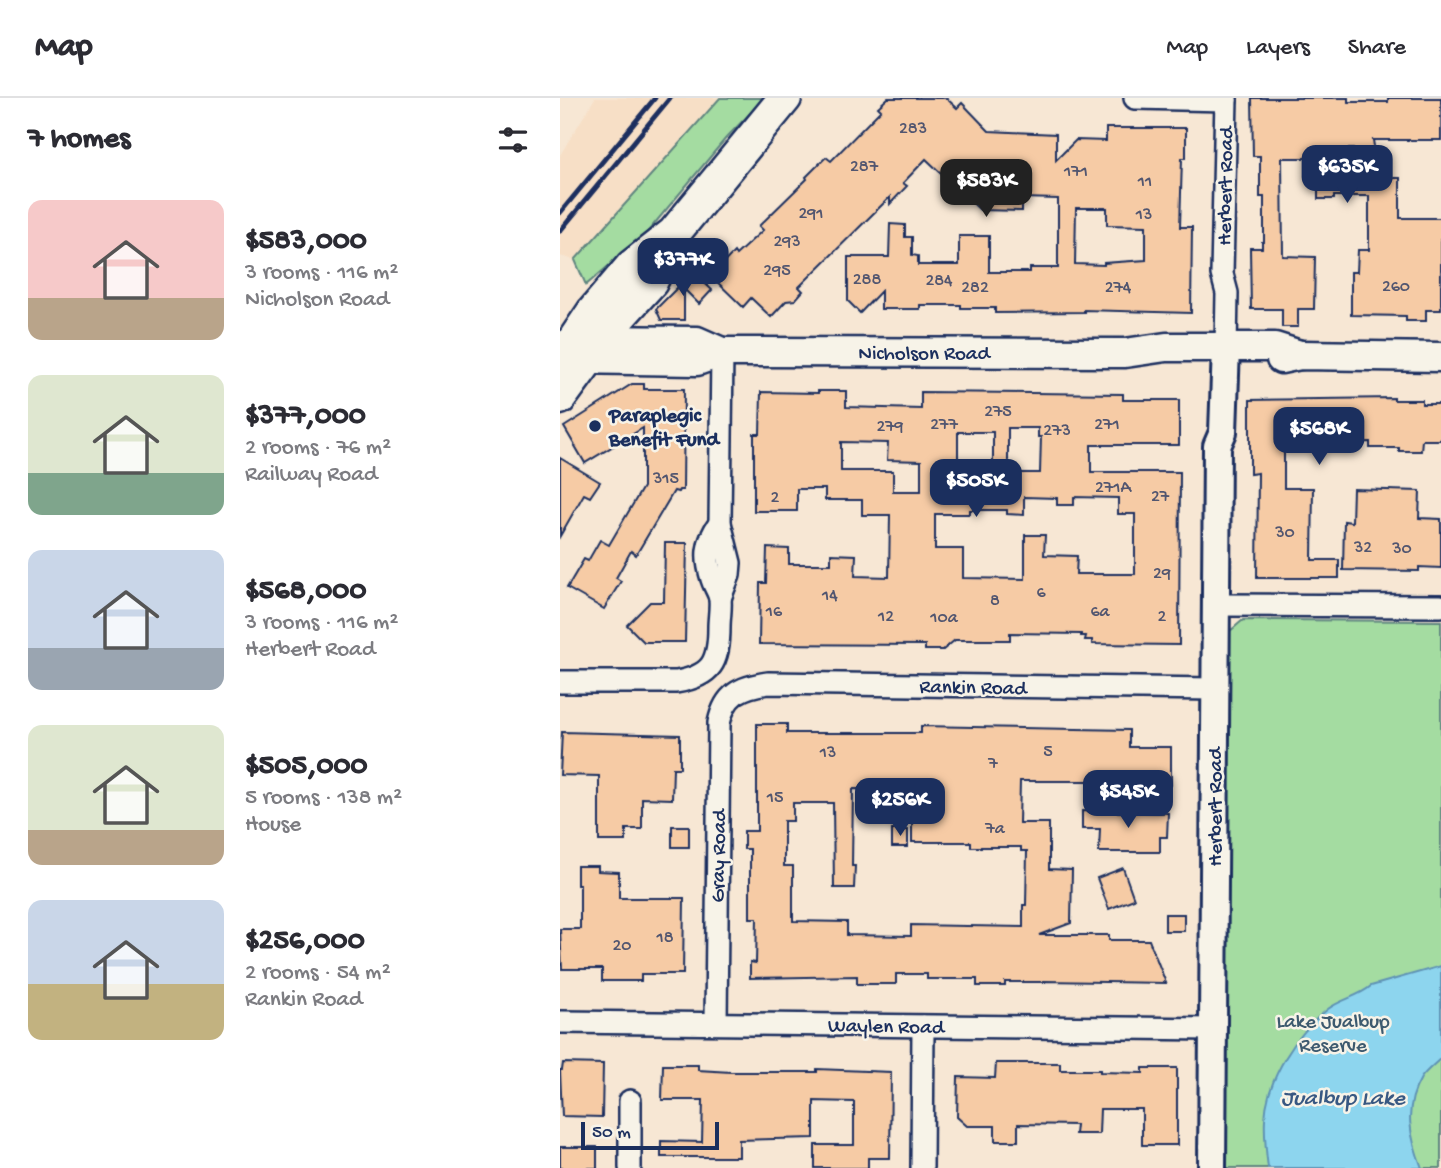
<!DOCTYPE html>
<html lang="en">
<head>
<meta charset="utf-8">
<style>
  body { margin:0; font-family:"Gochi Hand",sans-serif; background:#f2f2f3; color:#2b2b33; height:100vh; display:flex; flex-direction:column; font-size:26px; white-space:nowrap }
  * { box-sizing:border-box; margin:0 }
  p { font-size:23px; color:#7c7c81 }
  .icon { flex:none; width:38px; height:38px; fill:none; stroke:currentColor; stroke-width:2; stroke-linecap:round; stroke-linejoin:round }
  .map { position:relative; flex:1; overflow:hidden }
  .details { display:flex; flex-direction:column; background:#fff; width:560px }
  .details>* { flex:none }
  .scale { position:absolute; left:21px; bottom:18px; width:138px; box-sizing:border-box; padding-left:7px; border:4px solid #1b2f5e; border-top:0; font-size:19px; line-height:24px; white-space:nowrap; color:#1b2f5e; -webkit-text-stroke:5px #f7f3e8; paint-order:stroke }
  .price { position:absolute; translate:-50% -60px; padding:0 16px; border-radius:14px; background:#1b2f5e; color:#fff; font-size:23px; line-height:46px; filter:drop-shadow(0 2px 4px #0008) }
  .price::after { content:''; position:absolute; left:50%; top:42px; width:21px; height:16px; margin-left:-10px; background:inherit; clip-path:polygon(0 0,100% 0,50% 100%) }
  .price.selected { background:#222; color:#fff }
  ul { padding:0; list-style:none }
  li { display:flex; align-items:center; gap:21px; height:175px; padding:0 28px }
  li span { display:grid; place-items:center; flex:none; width:196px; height:140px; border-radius:14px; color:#555 }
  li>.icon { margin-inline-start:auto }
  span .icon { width:84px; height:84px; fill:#fffc; stroke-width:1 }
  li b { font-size:30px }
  h2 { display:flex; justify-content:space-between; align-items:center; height:84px; padding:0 28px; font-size:30px }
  header { display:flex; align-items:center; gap:42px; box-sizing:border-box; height:98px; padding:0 35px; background:#fff; border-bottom:2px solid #e1e1e2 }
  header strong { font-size:33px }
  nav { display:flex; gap:38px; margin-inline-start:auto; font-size:24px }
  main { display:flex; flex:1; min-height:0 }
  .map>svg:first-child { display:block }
</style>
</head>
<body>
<header>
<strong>Map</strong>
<nav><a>Map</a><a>Layers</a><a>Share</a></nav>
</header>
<main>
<section class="details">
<h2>7 homes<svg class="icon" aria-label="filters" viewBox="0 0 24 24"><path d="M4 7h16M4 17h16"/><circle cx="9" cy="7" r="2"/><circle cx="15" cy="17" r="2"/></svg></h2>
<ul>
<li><span style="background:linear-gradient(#f6c9c9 70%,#b9a48a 0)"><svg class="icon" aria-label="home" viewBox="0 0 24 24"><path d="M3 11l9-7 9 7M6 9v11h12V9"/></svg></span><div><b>$583,000</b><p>3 rooms · 116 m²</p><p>Nicholson Road</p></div></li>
<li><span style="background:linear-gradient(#dfe7d0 70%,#7fa58c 0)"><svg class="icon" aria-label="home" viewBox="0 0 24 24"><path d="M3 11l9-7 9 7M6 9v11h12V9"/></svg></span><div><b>$377,000</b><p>2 rooms · 76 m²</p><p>Railway Road</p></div></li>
<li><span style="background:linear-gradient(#c9d6e8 70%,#9aa5b1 0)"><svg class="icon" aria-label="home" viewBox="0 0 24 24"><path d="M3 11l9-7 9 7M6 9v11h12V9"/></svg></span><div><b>$568,000</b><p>3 rooms · 116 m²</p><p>Herbert Road</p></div></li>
<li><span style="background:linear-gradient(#dfe7d0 75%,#b9a48a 0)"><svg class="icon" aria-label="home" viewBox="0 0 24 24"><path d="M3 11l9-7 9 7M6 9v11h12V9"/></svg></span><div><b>$505,000</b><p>5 rooms · 138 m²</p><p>House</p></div></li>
<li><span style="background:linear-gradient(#c9d6e8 60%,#c2b280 0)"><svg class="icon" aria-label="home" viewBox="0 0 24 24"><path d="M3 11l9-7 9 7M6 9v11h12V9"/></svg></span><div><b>$256,000</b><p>2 rooms · 54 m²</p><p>Rankin Road</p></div></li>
</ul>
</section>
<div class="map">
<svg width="881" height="1070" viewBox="0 0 881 1070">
  <rect width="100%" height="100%" fill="#f7e7d4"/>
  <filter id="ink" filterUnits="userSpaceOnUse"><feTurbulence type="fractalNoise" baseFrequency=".0143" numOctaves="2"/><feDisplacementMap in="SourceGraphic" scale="14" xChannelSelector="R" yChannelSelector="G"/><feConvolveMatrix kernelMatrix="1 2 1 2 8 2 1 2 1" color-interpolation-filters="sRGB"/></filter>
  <g filter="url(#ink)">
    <polygon fill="#f7dfc6" points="35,0 160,0 15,162 0,158 0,57"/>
    <g fill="#a4dca1" stroke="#608680" stroke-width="2">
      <polygon points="160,0 205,0 166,40 85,137 26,187 15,162"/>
      <polygon points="683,522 881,523 881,1070 662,1070 669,534"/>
    </g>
    <path fill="#8dd5ee" stroke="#5f93b4" stroke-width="2" d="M881,868V960C875,966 866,973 861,980C843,1011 850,1039 862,1070H708C706,1054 704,1038 705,1021C707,980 736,936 768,911C781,901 798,899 811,888Z"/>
    <g fill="#f6cba5" stroke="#1b2f5e" stroke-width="2" fill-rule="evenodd">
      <path d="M328,0H386L397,10L402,5L429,33L496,36V62L516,42L546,43V30H626V60H622L620,129H632L631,215L524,212V214L435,215V210H401V207H360V211H321V193L300,215L288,203V159H329L330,126L345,127V139H352V157L358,158V167H399V138H429V174H470V170H498V101L462,100V113L420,112L366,61L343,85L347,88L330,106V99L239,189L243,193L235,202L226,203L211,219L191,200L183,209L151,178L174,154L176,157L203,132L199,128L247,81L246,79L266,59L271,63L321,12L318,9ZM516,110H547V127L586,128V162L544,165V167L515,166Z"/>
      <polygon points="692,0 788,0 788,4 828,4 828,0 881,0 881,42 813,42 819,80 840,80 840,120 881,120 881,212 866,212 866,223 846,223 846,218 791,217 791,174 797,174 798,152 809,152 809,98 774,98 774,101 758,101 758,84 794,82 793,51 754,51 754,60 722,60 723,158 755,159 754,211 738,211 738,229 722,229 722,211 691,211 690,150 702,150 702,144 704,144 704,99 700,99 700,58 693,58"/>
      <polygon points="133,174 152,192 139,206 124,191 124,222 101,222 96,211"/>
      <polygon points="72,286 84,286 84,291 124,291 123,392 119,392 118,394 114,393 76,457 71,453 56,480 61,483 44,511 7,490 24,461 28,463 40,442 49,447 83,389 83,330 25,365 4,329"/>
      <path d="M258,293H286V309L361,311V294L563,296V302H619V347H531V374H620L619,547L532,546V542H525L526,538H521V536L450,535V542H395L383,552H365V547L199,546L200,485H206L207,450L229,451V466H271V456L296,457L295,478L329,479L330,417H302V402H265V391H237V413H194V336H200L201,294L258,295ZM448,330H478V339H481L480,375H448ZM398,334H433V375L398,374ZM281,344L328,345L327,362L361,363V393H333V373H281ZM464,399L497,400V407H514V399L558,400V416H575V476H516L517,458L484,457L485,437H465V481L403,480V451H375V416H410V412H447V416L464,417Z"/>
      <polygon points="834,300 834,302 862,302 862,306 881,306 881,342 862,342 861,353 839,353 839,350 810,350 810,344 782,345 782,341 724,341 724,390 753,390 752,462 779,462 779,480 697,480 698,375 690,376 690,302"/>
      <polygon points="0,360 40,384 30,399 24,396 0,438"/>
      <polygon points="793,391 860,393 859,420 881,421 881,470 859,469 859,473 783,472 784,423 792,424"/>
      <polygon points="105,445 127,445 125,544 84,544 67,527 90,504 104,504"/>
      <path d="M197,626H227V635H361V628L569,632V649H611V687H578V683H460L459,725H489V771L512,772L511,825L479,837H549V842H589L606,885L485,883V884H445V888H417V881H367V876H336V886H297V878L190,880V864L196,865L197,820H190V751H184V733H197ZM293,691L362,692V722H352V744H411V749H461V753H467L466,807H463V829L351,827V838L287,837V824L233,823V768H224V723H233V705H273L274,790H294L295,768H292Z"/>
      <polygon points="2,634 120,637 120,670 113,670 112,701 82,700 82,731 66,731 66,743 39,743 39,678 0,677"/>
      <polygon points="522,713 608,715 607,739 600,739 600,754 539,754 540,731 522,731"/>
      <rect x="112" y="728" width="17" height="21"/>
      <rect x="332" y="732" width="16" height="17"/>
      <polygon points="17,768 38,768 38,773 59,774 59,800 124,800 123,876 81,876 81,883 42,883 42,871 2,871 0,831 20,831 20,787 17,787"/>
      <polygon points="563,770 574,801 549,811 537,780"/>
      <rect x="605" y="816" width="19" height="17"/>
      <polygon points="3,965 43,966 42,1019 2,1018 0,972 2,972"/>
      <polygon points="436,965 500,965 500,972 540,972 540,974 583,975 583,970 617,970 617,1047 582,1047 582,1011 540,1011 539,1036 515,1036 516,1027 458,1026 458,1043 435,1043 435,1028 407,1028 397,1019 398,979 435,980"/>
      <polygon points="103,967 138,967 138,972 171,974 257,974 257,971 331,974 330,1060 308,1060 308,1070 255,1070 255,1047 294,1047 294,1004 254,1003 254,1040 179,1042 179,1059 101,1059 101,1043 142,1044 143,1002 102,1002"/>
      <rect x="0" y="1049" width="37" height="21"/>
    </g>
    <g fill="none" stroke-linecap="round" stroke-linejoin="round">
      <g stroke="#1b2f5e" stroke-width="26">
        <g id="minor">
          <polyline points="575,0 666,2"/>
          <polyline points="666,0 662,176 667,195 666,249"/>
          <polyline points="160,500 169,477 170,465 160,425 162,254"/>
          <polyline points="656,507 881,508"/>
          <path d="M0,584H116C152,578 159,564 159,529C159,520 161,510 160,501C159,494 154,488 152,481C145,459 146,444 160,425"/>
          <polyline points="0,924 653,931"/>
          <path d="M156,925L159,625C165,596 180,589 208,585L655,591"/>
          <polyline points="70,1070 70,1003"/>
          <polyline points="362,1070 363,928"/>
        </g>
      </g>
      <g stroke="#1b2f5e" stroke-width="32">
        <polyline id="tertiary" points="652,1070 657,348 663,334 666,249"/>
      </g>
      <g stroke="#1b2f5e" stroke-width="33">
        <g id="secondary">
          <polyline points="24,242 137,243 162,254"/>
          <polyline points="11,261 137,263 162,254 565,255 606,249 715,249 740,257"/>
          <polyline points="721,261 740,257 881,259"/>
        </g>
      </g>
      <g stroke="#1b2f5e" stroke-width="37">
        <g id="primary">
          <polyline points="0,263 33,214 72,168 114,135 225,0"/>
          <polyline points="0,300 60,218 91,184 112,140"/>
        </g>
      </g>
      <use href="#minor" stroke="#f7f3e8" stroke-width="21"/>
      <use href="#tertiary" stroke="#f7f3e8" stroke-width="26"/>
      <use href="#secondary" stroke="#f7f3e8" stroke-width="28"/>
      <use href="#primary" stroke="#f7f3e8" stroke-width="32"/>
      <g stroke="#1b2f5e" stroke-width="5">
        <polyline points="0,115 95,0"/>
        <polyline points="0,133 110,0"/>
      </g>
    </g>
  </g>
  <circle fill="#1b2f5e" stroke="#f7f3e8" stroke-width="2.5" cx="35" cy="328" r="7"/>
  <g text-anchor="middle" stroke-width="5" stroke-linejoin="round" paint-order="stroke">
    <g font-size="18" fill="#525670">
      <text x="353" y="35">283</text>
      <text x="304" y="73">287</text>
      <text x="516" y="78">171</text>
      <text x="585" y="88">11</text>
      <text x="251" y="120">291</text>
      <text x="584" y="121">13</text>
      <text x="227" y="148">293</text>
      <text x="217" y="177">295</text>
      <text x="307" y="186">288</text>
      <text x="379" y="187">284</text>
      <text x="836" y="193">260</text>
      <text x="415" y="194">282</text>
      <text x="558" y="194">274</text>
      <text x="438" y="318">275</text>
      <text x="384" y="331">277</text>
      <text x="547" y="331">271</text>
      <text x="330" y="333">279</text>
      <text x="497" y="337">273</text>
      <text x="106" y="385">315</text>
      <text x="553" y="394">271A</text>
      <text x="600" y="403">27</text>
      <text x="215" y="404">2</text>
      <text x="725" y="439">30</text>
      <text x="803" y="454">32</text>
      <text x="842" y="455">30</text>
      <text x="602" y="480">29</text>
      <text x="481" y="499">6</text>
      <text x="270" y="502">14</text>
      <text x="435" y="507">8</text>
      <text x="214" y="518">16</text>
      <text x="540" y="518">6a</text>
      <text x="326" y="523">12</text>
      <text x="602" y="523">2</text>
      <text x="384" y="524">10a</text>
      <text x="488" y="658">5</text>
      <text x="268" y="659">13</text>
      <text x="433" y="670">7</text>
      <text x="215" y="704">15</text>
      <text x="435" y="735">7a</text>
      <text x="105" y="844">18</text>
      <text x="62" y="852">20</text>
    </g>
    <g font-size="21" fill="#1b2f5e" stroke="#f7f3e8">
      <text transform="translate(664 88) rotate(-89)" y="7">Herbert Road</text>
      <text x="364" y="261">Nicholson Road</text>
      <text transform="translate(413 588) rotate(1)" y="7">Rankin Road</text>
      <text transform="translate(654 709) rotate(-90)" y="7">Herbert Road</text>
      <text transform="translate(157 758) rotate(-89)" y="7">Gray Road</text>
      <text transform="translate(326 927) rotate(1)" y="7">Waylen Road</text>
    </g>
    <g font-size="21" font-weight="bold" fill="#1b2f5e" stroke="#f7f3e8" text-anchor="start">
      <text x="49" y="323">Paraplegic<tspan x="49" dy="24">Benefit Fund</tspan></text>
    </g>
    <g font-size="21" fill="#3d5a6f" stroke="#f7f3e8">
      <text x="773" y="929">Lake Jualbup<tspan x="773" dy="24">Reserve</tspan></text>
    </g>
    <g font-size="23" font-style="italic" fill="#385882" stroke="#f7f3e8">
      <text x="783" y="1006">Jualbup Lake</text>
    </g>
  </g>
</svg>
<div class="scale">50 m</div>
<b class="price" style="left:787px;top:107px">$635K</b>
<b class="price selected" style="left:426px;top:121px">$583K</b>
<b class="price" style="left:123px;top:200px">$377K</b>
<b class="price" style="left:759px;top:369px">$568K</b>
<b class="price" style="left:416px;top:421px">$505K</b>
<b class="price" style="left:568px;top:732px">$545K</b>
<b class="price" style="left:340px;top:740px">$256K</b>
</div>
</main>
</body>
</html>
